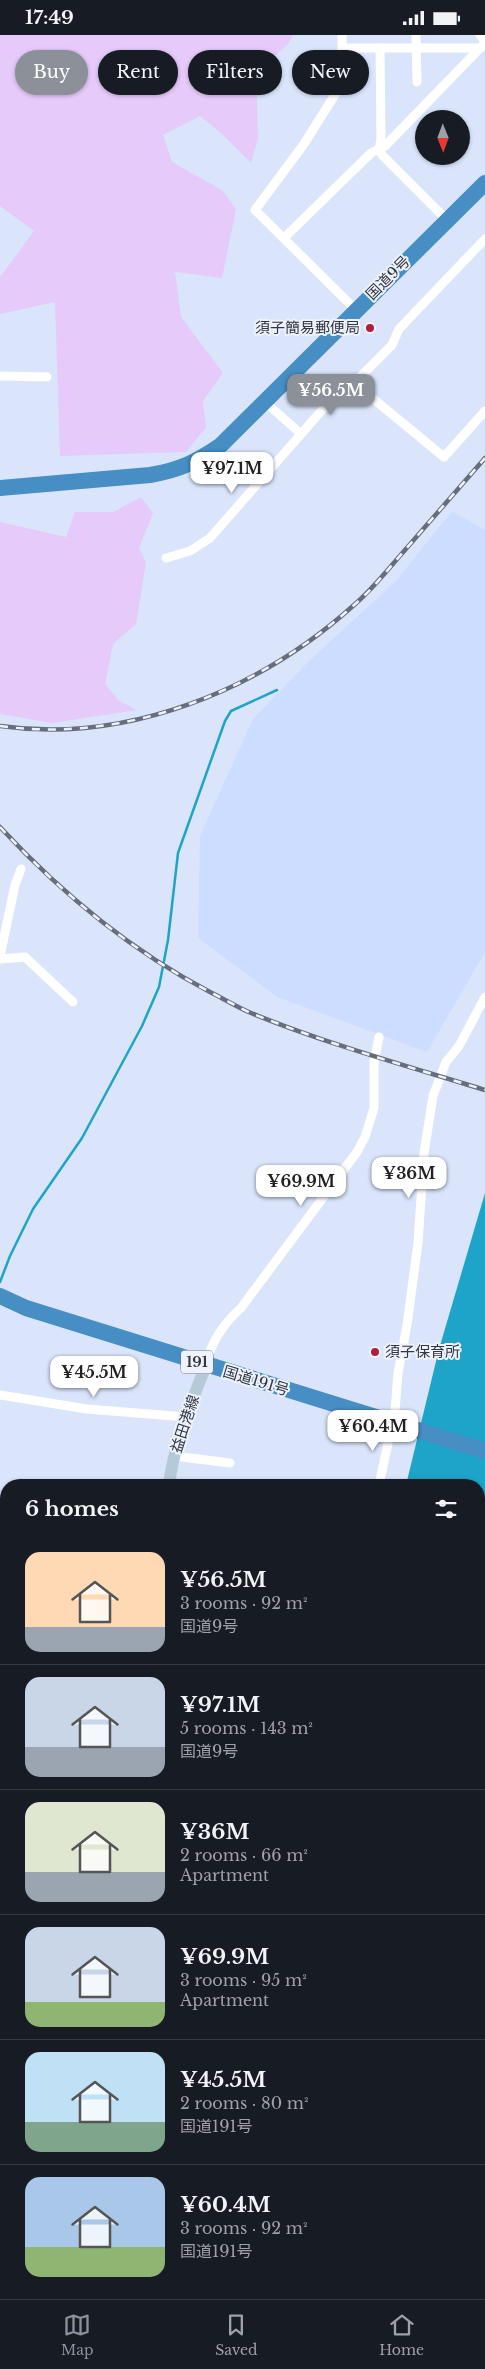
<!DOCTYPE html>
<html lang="en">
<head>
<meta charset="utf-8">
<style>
  body { margin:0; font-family:"Libre Baskerville","Noto Sans JP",serif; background:#242831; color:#f1f3f6; height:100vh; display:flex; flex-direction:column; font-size:19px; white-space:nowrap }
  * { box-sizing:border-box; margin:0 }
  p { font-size:16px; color:#9ea1a6 }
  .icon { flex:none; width:28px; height:28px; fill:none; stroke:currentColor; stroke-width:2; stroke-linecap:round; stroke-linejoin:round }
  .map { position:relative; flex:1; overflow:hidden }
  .sheet { position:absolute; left:0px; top:1444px; width:485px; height:821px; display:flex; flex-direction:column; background:#171b24; border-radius:20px 20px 0 0; box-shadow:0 1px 4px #0004 }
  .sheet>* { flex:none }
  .top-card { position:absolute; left:15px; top:15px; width:455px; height:45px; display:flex; gap:10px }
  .needle { width:32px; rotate:179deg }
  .fabs { position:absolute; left:415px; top:75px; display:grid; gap:10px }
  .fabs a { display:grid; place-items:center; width:55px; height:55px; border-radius:50%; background:#171b24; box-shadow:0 1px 4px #0004; font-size:25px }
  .price { position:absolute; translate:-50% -42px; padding:0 11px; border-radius:10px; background:#fff; color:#222; font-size:16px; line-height:32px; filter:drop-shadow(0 1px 2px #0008) }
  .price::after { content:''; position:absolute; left:50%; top:30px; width:15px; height:11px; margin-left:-8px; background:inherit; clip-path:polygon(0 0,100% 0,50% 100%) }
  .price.on { background:#8c9099; color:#fff }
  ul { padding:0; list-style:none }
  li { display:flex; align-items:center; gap:15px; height:125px; padding:0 25px }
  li+li { border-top:1px solid #363941 }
  li span { display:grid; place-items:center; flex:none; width:140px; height:100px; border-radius:15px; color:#555 }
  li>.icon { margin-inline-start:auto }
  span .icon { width:60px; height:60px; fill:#fffc; stroke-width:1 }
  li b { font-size:21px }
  h2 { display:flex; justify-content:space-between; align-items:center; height:60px; padding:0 25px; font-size:21px }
  .pill { padding:0 18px; border-radius:22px; background:#171b24; box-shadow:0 1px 4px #0004; font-size:18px; line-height:45px }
  .pill.on { background:#8c9099; color:#fff }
  .status { display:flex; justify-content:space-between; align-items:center; height:35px; padding:0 25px; background:#171b24; direction:ltr }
  .status svg { height:14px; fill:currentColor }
  .tabs { display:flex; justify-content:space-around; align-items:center; height:70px; border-top:1px solid #363941; background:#171b24; font-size:14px; color:#9ea1a6 }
  .tabs a { display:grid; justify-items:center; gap:2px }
  .tabs .on { color:#8c9099 }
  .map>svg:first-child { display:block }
</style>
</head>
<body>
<div class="status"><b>17:49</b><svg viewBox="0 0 49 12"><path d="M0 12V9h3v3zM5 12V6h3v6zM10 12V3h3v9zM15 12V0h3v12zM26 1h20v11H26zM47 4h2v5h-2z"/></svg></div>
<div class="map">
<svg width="485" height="2264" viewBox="0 0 485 2264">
  <rect width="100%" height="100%" fill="#dae5fb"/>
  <polygon fill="#cdddff" points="452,476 485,495 485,917 427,1017 277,962 198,903 200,801 253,684 310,625 396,546"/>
  <g fill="#e5cafa">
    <polygon points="0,0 293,0 288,9 256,38 258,103 251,128 222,99 200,81 163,100 172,127 222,155 236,174 222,243 175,237 181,282 223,338 203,366 206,392 186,417 60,421 55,267 0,279 0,242 34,196 0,171"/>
    <polygon points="141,462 153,478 139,513 146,527 136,589 113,609 105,649 119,666 137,675 52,688 0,679 0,487 66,502 75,477 113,477"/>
  </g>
  <polygon fill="#1da4c8" points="485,1158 485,2108 479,2094 479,1450 406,1450 439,1314"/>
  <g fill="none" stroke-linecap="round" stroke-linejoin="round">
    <polyline stroke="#1da4c8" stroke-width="2.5" points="0,1247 10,1221 33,1174 82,1103 142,991 159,952 168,905 178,818 225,686 231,676 277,655"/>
    <g stroke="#fff" stroke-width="9">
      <polyline points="416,0 417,47"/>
      <polyline points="480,0 485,6"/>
      <polyline points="342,13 342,0"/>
      <polyline points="380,13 381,104 379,114 382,120 447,185"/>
      <polyline points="284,203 371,118 385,111 485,8"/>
      <polyline points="485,204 399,294 392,310 354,348 444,422 485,376"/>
      <polyline points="356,275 255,175 304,109 341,50 342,13 480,13"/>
      <polyline points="0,341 47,342"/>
      <polyline points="265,367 300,398"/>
      <polyline points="166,523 190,516 210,503 344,350 354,348"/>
      <polyline points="0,921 15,850 21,834"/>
      <polyline points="0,924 25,922 73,967"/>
      <path d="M206,1330C211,1307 223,1289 241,1273L357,1117L365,1102L374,1073V1027L379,1002"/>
      <polyline points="0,1360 87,1374 186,1382"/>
      <polyline points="174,1421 230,1428"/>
      <polyline points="379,1450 395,1376 398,1338 407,1290 418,1208 424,1118 433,1061 446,1027 459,1011 485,962"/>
      <polyline points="0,1503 6,1508"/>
      <polyline points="0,1823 6,1829"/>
      <polyline points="0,2177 6,2176"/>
      <polyline points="479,2235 485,2244"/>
      <polyline points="33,2261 45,2259"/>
      <polyline points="0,2264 7,2263"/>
      <polyline points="365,2264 370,2264"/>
    </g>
    <g stroke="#b6c9d9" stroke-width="12">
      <path d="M169,1450C174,1408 191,1369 206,1330"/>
      <polyline points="479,2172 485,2169"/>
      <polyline points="21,2259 22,2264"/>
      <polyline points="280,2264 295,2259"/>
    </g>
    <g stroke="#468ec3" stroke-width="16">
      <path d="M0,453L150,440C180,435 196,427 221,410L485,148"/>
      <polyline points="0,1261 26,1273 485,1416"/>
    </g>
    <g stroke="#666d7c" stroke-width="4.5">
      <g id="rail">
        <path d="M0,691C127,709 260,655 354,570C373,554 389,533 405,515C432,484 458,454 485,423"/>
        <path d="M0,792C61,858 130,915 210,957C224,964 237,972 251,978C327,1009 407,1031 485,1055"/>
      </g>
    </g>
    <use href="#rail" stroke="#edf2fd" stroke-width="2.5" stroke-dasharray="8" stroke-linecap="butt"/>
  </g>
  <g fill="#b21e3c" stroke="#edf2fd" stroke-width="2">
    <circle cx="370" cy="293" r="5"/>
    <circle cx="375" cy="1317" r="5"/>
  </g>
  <g text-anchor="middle" stroke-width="4" stroke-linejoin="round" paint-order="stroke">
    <rect fill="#edf2fd" stroke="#696e79" stroke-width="1" x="181" y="1315.5" width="32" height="23" rx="4"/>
    <g font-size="14" font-weight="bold" fill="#313641">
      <text x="197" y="1332">191</text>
    </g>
    <g font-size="15" fill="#313641" stroke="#edf2fd">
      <text transform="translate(388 243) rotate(-45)" y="5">国道9号</text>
      <text transform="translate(256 1346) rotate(17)" y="5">国道191号</text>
      <text transform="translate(185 1389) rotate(-72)" y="5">益田港線</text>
    </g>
    <g font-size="15" fill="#313641" stroke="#edf2fd" text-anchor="end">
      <text x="360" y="298">須子簡易郵便局</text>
      <text x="385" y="1322" text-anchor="start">須子保育所</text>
    </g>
  </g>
</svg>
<div class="fabs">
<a><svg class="needle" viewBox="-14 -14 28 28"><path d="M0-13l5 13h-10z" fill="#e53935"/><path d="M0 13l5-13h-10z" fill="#9ea1a6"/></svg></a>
</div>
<b class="price on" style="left:331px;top:381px">¥56.5M</b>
<b class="price" style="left:232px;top:459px">¥97.1M</b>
<b class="price" style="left:409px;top:1164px">¥36M</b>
<b class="price" style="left:301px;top:1172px">¥69.9M</b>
<b class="price" style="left:94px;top:1363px">¥45.5M</b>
<b class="price" style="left:373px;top:1417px">¥60.4M</b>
<div class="top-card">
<a class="pill on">Buy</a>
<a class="pill">Rent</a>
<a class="pill">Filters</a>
<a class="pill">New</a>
</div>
<section class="sheet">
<h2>6 homes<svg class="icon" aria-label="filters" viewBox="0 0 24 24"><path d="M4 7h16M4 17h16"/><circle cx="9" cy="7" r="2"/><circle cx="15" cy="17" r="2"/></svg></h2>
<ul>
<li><span style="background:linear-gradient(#ffd9b3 75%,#9aa5b1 0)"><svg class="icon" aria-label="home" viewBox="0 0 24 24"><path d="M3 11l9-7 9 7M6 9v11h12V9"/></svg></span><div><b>¥56.5M</b><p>3 rooms · 92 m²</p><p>国道9号</p></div></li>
<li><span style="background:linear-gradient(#c9d6e8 70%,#9aa5b1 0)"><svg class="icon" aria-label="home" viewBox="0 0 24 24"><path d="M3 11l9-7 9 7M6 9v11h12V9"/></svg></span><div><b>¥97.1M</b><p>5 rooms · 143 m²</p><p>国道9号</p></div></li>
<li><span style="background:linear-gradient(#dfe7d0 70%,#9aa5b1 0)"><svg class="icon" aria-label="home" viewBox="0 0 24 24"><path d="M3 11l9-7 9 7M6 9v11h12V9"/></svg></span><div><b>¥36M</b><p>2 rooms · 66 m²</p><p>Apartment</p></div></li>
<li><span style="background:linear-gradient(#c9d6e8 75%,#8fb573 0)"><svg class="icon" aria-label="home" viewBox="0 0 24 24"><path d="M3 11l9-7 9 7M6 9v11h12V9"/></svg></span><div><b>¥69.9M</b><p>3 rooms · 95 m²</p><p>Apartment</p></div></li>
<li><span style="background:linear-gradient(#bfe0f5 70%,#7fa58c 0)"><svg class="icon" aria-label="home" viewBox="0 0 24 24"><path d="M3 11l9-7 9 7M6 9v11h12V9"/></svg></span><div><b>¥45.5M</b><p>2 rooms · 80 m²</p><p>国道191号</p></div></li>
<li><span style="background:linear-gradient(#a9c7e8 70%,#8fb573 0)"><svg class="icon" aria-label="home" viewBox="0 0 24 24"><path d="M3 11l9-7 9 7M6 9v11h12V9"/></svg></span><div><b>¥60.4M</b><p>3 rooms · 92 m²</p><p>国道191号</p></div></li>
</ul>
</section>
</div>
<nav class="tabs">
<a class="on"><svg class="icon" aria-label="map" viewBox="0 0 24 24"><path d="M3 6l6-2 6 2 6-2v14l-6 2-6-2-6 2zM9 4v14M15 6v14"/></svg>Map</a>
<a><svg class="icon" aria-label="saved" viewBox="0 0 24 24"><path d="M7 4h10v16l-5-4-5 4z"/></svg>Saved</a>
<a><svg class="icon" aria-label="home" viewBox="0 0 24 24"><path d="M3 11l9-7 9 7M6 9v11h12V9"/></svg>Home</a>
</nav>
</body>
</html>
